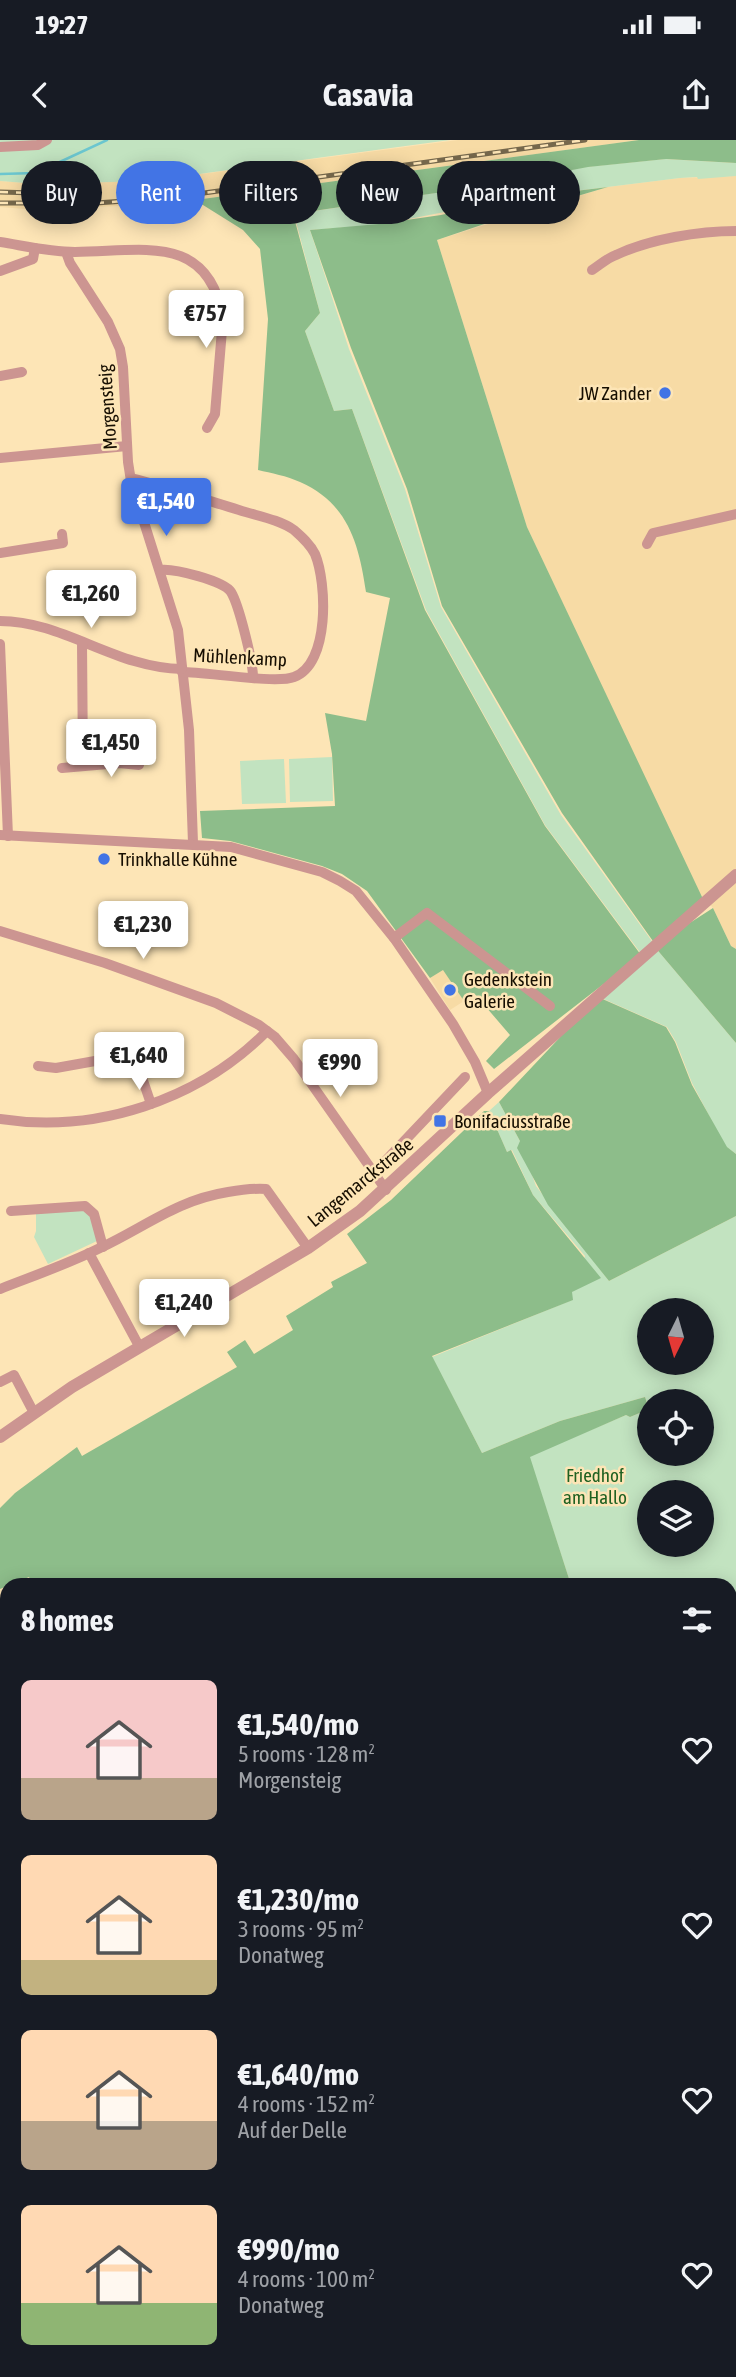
<!DOCTYPE html>
<html lang="en">
<head>
<meta charset="utf-8">
<style>
  body { margin:0; font-family:"Asap Condensed",sans-serif; background:#242831; color:#f1f3f6; height:100vh; display:flex; flex-direction:column; font-size:26px; white-space:nowrap }
  * { box-sizing:border-box; margin:0 }
  p { font-size:23px; color:#9ea1a6 }
  .icon { flex:none; width:38px; height:38px; fill:none; stroke:currentColor; stroke-width:2; stroke-linecap:round; stroke-linejoin:round }
  .map { position:relative; flex:1; overflow:hidden }
  .sheet { position:absolute; left:0px; top:1438px; width:737px; height:800px; display:flex; flex-direction:column; background:#171b24; border-radius:21px 21px 0 0; box-shadow:0 4px 18px #0003 }
  .sheet>* { flex:none }
  .banner { position:absolute; left:21px; top:21px; width:695px; height:63px; display:flex; gap:14px }
  .needle { width:46px; rotate:185deg }
  .tools { position:absolute; left:637px; top:1158px; display:grid; gap:14px }
  .tools a { display:grid; place-items:center; width:77px; height:77px; border-radius:50%; background:#171b24; box-shadow:0 4px 18px #0003; font-size:35px }
  .price { position:absolute; translate:-50% -60px; padding:0 16px; border-radius:7px; background:#fff; color:#222; font-size:23px; line-height:46px; filter:drop-shadow(0 2px 4px #0008) }
  .price::after { content:''; position:absolute; left:50%; top:42px; width:21px; height:16px; margin-left:-10px; background:inherit; clip-path:polygon(0 0,100% 0,50% 100%) }
  .price.current { background:#4274e5; color:#fff }
  ul { padding:0; list-style:none }
  li { display:flex; align-items:center; gap:21px; height:175px; padding:0 21px }
  li span { display:grid; place-items:center; flex:none; width:196px; height:140px; border-radius:10px; color:#555 }
  li>.icon { margin-inline-start:auto }
  span .icon { width:84px; height:84px; fill:#fffc; stroke-width:1 }
  li b { font-size:30px }
  h2 { display:flex; justify-content:space-between; align-items:center; height:84px; padding:0 21px; font-size:30px }
  .pill { padding:0 24px; border-radius:32px; background:#171b24; box-shadow:0 4px 18px #0003; font-size:24px; line-height:63px }
  .pill.current { background:#4274e5; color:#fff }
  .status { display:flex; justify-content:space-between; align-items:center; height:49px; padding:0 35px; background:#171b24; direction:ltr }
  .status svg { height:19px; fill:currentColor }
  header { display:flex; justify-content:space-between; align-items:center; height:91px; padding:0 21px; background:#171b24; font-size:32px; font-weight:700 }
  .map>svg:first-child { display:block }
</style>
</head>
<body>
<div class="status"><b>19:27</b><svg viewBox="0 0 49 12"><path d="M0 12V9h3v3zM5 12V6h3v6zM10 12V3h3v9zM15 12V0h3v12zM26 1h20v11H26zM47 4h2v5h-2z"/></svg></div>
<header><svg class="icon" aria-label="back" viewBox="0 0 24 24"><path d="M15 5l-7 7 7 7"/></svg>Casavia<svg class="icon" aria-label="share" viewBox="0 0 24 24"><path d="M12 15V3M7 8l5-5 5 5M5 13v7h14v-7"/></svg></header>
<div class="map">
<svg width="736" height="2237" viewBox="0 0 736 2237">
  <rect width="100%" height="100%" fill="#fde5b6"/>
  <g fill="#f7dba5">
    <polygon points="458,0 639,0 195,60 121,66 25,69 0,67 0,41 38,44 148,41"/>
    <polygon points="736,36 736,809 731,806 713,768 699,753 527,387 437,100 608,47 680,38"/>
    <polygon points="443,829 464,861 450,870 430,838"/>
  </g>
  <g fill="#c2e3c0" fill-rule="evenodd">
    <polygon points="0,0 450,0 148,41 38,44 0,41"/>
    <polygon points="665,19 736,23 736,36 698,39 697,37 680,38 511,59 378,85 310,90 349,209 405,349 441,467 561,675 654,804 642,815 545,685 426,470 352,269 334,271 305,191 320,173 294,74 495,44 585,27"/>
    <polygon points="332,617 333,661 290,662 289,619"/>
    <polygon points="284,619 286,663 242,664 240,621"/>
    <polygon points="654,806 736,903 736,1014 725,1006 692,943 676,902 667,887 599,857"/>
    <path d="M499,962L520,1001L536,1046L609,1141L736,1076V1840L730,1839V1446L571,1445L529,1316L626,1275L630,1277L649,1269L645,1257L560,1281L482,1313L432,1217L572,1160V1152L585,1116L533,1055L512,1010L507,1012L489,971ZM649,1171H702V1223H649ZM649,1262H702V1314H649ZM649,1353H702V1405H649Z"/>
    <polygon points="82,1068 91,1075 97,1101 48,1124 34,1097 36,1091 36,1072"/>
    <polygon points="0,1732 4,1732 5,1742 7,1743 7,1769 0,1770"/>
  </g>
  <g fill="#8dbd8a">
    <path d="M639,0H736V23L666,19L588,27L497,44L293,74L320,173L305,191L334,271L352,269L425,470L545,686L641,815L494,929L486,921L510,895L474,853L464,861L443,830L430,838L367,751L342,734L322,726L230,701L202,698L200,671L335,666L332,614L325,573L366,581L390,458L366,452C359,404 348,363 300,342C287,336 271,333 258,330L268,179L260,109L243,90L195,60Z"/>
    <polygon points="608,47 493,81 437,100 527,387 703,759 655,804 562,673 442,466 407,349 351,208 310,90 379,84 441,75 511,59"/>
    <polygon points="713,768 731,806 736,809 736,903 654,806"/>
    <polygon points="598,857 666,887 675,902 692,945 727,1007 736,1014 736,1076 609,1141 548,1065 517,1008 520,1001 499,962"/>
    <polygon points="484,971 489,971 507,1012 511,1010 533,1055 601,1138 572,1152 573,1160 432,1216 482,1313 560,1281 645,1257 649,1269 630,1277 626,1275 530,1317 571,1445 33,1446 29,1437 0,1449 0,1368 15,1353 77,1307 82,1316 237,1227 227,1212 245,1200 254,1214 293,1190 286,1176 333,1147 331,1142 367,1123 347,1094 391,1060"/>
  </g>
  <g fill="none" stroke-linecap="round" stroke-linejoin="round">
    <polyline stroke="#6bc6cf" stroke-width="2.5" points="0,34 36,33 107,0"/>
    <g stroke="#cc9591" stroke-width="10">
      <polyline points="0,7 38,5 47,0"/>
      <path d="M0,102C25,106 50,112 75,112C140,112 208,91 223,178L215,274L207,288"/>
      <polyline points="66,112 70,123 108,182 120,209 123,227 128,322 131,341 178,490 189,590 193,703"/>
      <path d="M592,130C600,125 607,118 616,115C650,99 699,91 736,91"/>
      <polyline points="0,131 33,119 35,108"/>
      <polyline points="0,236 22,232"/>
      <polyline points="0,318 127,306"/>
      <path d="M131,338C167,347 203,359 239,370C257,376 278,379 294,390C302,397 310,404 315,414C327,443 330,524 294,537C276,544 207,532 182,532"/>
      <polyline points="647,404 653,393 736,374"/>
      <polyline points="0,413 63,403 62,394"/>
      <path d="M160,430C174,428 224,441 231,452C239,465 253,522 253,537"/>
      <path d="M0,481C64,481 115,528 182,529"/>
      <polyline points="82,503 83,626"/>
      <polyline points="0,504 8,696"/>
      <polyline points="62,628 119,623 139,625"/>
      <polyline points="0,695 231,707 322,732 340,741 356,751 394,798 453,884 475,922 488,953"/>
      <polyline points="0,791 105,823 216,863 259,885 275,897 294,919 386,1050"/>
      <polyline points="394,798 427,773 550,866"/>
      <polyline points="38,926 56,928 134,914 151,964"/>
      <path d="M0,979C96,994 199,960 267,891"/>
      <polyline points="374,1033 465,937"/>
      <polyline points="11,1071 85,1066 94,1074 103,1107"/>
      <polyline points="89,1113 139,1206"/>
      <path d="M0,1149C33,1136 68,1124 100,1108C145,1087 177,1060 228,1052C240,1050 253,1048 266,1049L308,1108"/>
      <polyline points="0,1242 14,1235 34,1273"/>
      <polyline points="0,1639 7,1638"/>
      <polyline points="0,1854 7,1852"/>
      <polyline points="0,1873 7,1871"/>
      <polyline points="730,1959 736,1954"/>
      <polyline points="0,1965 7,1966"/>
      <polyline points="730,2094 736,2090"/>
      <polyline points="730,2121 736,2129"/>
      <polyline points="180,2231 183,2237"/>
      <polyline points="643,2231 644,2237"/>
      <polyline points="662,2231 681,2237"/>
      <polyline points="406,2237 415,2231"/>
    </g>
    <g stroke="#cc9591" stroke-width="12">
      <polyline points="0,1297 72,1247 308,1108 360,1071 488,953 736,735"/>
      <polyline points="467,2231 475,2237"/>
    </g>
    <g stroke="#ba6c68" stroke-width="14">
      <polyline points="730,1849 736,1849"/>
      <polyline points="120,2237 131,2231"/>
    </g>
    <g stroke="#76684c" stroke-width="5">
      <g id="rail">
        <polyline points="0,52 68,54"/>
        <polyline points="0,63 96,63 168,58 585,0"/>
      </g>
    </g>
    <use href="#rail" stroke="#fde5b6" stroke-width="2.5" stroke-dasharray="8" stroke-linecap="butt"/>
  </g>
  <g fill="#4274e5" stroke="#fde5b6" stroke-width="2.5">
    <circle cx="665" cy="253" r="7"/>
    <circle cx="104" cy="719" r="7"/>
    <circle cx="450" cy="850" r="7"/>
    <rect x="433" y="974" width="14" height="14" rx="3.5"/>
  </g>
  <g text-anchor="middle" stroke-width="5" stroke-linejoin="round" paint-order="stroke">
    <g font-size="19" fill="#160e01" stroke="#fde5b6" text-anchor="start">
      <text x="651" y="260" text-anchor="end">JW Zander</text>
      <text x="118" y="726">Trinkhalle Kühne</text>
      <text x="464" y="846">Gedenkstein<tspan x="464" dy="22">Galerie</tspan></text>
      <text x="454" y="988">Bonifaciusstraße</text>
    </g>
    <g font-size="19" fill="#160e01" stroke="#fde5b6">
      <text transform="translate(107 267) rotate(-94)" y="7">Morgensteig</text>
      <text transform="translate(240 517) rotate(3)" y="7">Mühlenkamp</text>
      <text transform="translate(360 1042) rotate(-39)" y="7">Langemarckstraße</text>
    </g>
    <g font-size="19" fill="#1f6121" stroke="#fde5b6">
      <text x="595" y="1342">Friedhof<tspan x="595" dy="22">am Hallo</tspan></text>
    </g>
  </g>
</svg>
<div class="tools">
<a><svg class="needle" viewBox="-14 -14 28 28"><path d="M0-13l5 13h-10z" fill="#e53935"/><path d="M0 13l5-13h-10z" fill="#9ea1a6"/></svg></a>
<a><svg class="icon" aria-label="locate" viewBox="0 0 24 24"><circle cx="12" cy="12" r="6"/><path d="M12 2v4M12 18v4M2 12h4M18 12h4"/></svg></a>
<a><svg class="icon" aria-label="layers" viewBox="0 0 24 24"><path d="M12 4l9 5-9 5-9-5zM3 14l9 5 9-5"/></svg></a>
</div>
<b class="price" style="left:206px;top:210px">€757</b>
<b class="price current" style="left:166px;top:398px">€1,540</b>
<b class="price" style="left:91px;top:490px">€1,260</b>
<b class="price" style="left:111px;top:639px">€1,450</b>
<b class="price" style="left:143px;top:821px">€1,230</b>
<b class="price" style="left:139px;top:952px">€1,640</b>
<b class="price" style="left:340px;top:959px">€990</b>
<b class="price" style="left:184px;top:1199px">€1,240</b>
<div class="banner">
<a class="pill">Buy</a>
<a class="pill current">Rent</a>
<a class="pill">Filters</a>
<a class="pill">New</a>
<a class="pill">Apartment</a>
</div>
<section class="sheet">
<h2>8 homes<svg class="icon" aria-label="filters" viewBox="0 0 24 24"><path d="M4 7h16M4 17h16"/><circle cx="9" cy="7" r="2"/><circle cx="15" cy="17" r="2"/></svg></h2>
<ul>
<li><span style="background:linear-gradient(#f6c9c9 70%,#b9a48a 0)"><svg class="icon" aria-label="home" viewBox="0 0 24 24"><path d="M3 11l9-7 9 7M6 9v11h12V9"/></svg></span><div><b>€1,540/mo</b><p>5 rooms · 128 m²</p><p>Morgensteig</p></div><svg class="icon" aria-label="heart" viewBox="0 0 24 24"><path d="M12 20l-8-8c-3-5 5-10 8-4 3-6 11-1 8 4z"/></svg></li>
<li><span style="background:linear-gradient(#ffd9b3 75%,#c2b280 0)"><svg class="icon" aria-label="home" viewBox="0 0 24 24"><path d="M3 11l9-7 9 7M6 9v11h12V9"/></svg></span><div><b>€1,230/mo</b><p>3 rooms · 95 m²</p><p>Donatweg</p></div><svg class="icon" aria-label="heart" viewBox="0 0 24 24"><path d="M12 20l-8-8c-3-5 5-10 8-4 3-6 11-1 8 4z"/></svg></li>
<li><span style="background:linear-gradient(#ffd9b3 65%,#b9a48a 0)"><svg class="icon" aria-label="home" viewBox="0 0 24 24"><path d="M3 11l9-7 9 7M6 9v11h12V9"/></svg></span><div><b>€1,640/mo</b><p>4 rooms · 152 m²</p><p>Auf der Delle</p></div><svg class="icon" aria-label="heart" viewBox="0 0 24 24"><path d="M12 20l-8-8c-3-5 5-10 8-4 3-6 11-1 8 4z"/></svg></li>
<li><span style="background:linear-gradient(#ffd9b3 70%,#8fb573 0)"><svg class="icon" aria-label="home" viewBox="0 0 24 24"><path d="M3 11l9-7 9 7M6 9v11h12V9"/></svg></span><div><b>€990/mo</b><p>4 rooms · 100 m²</p><p>Donatweg</p></div><svg class="icon" aria-label="heart" viewBox="0 0 24 24"><path d="M12 20l-8-8c-3-5 5-10 8-4 3-6 11-1 8 4z"/></svg></li>
</ul>
</section>
</div>
</body>
</html>
